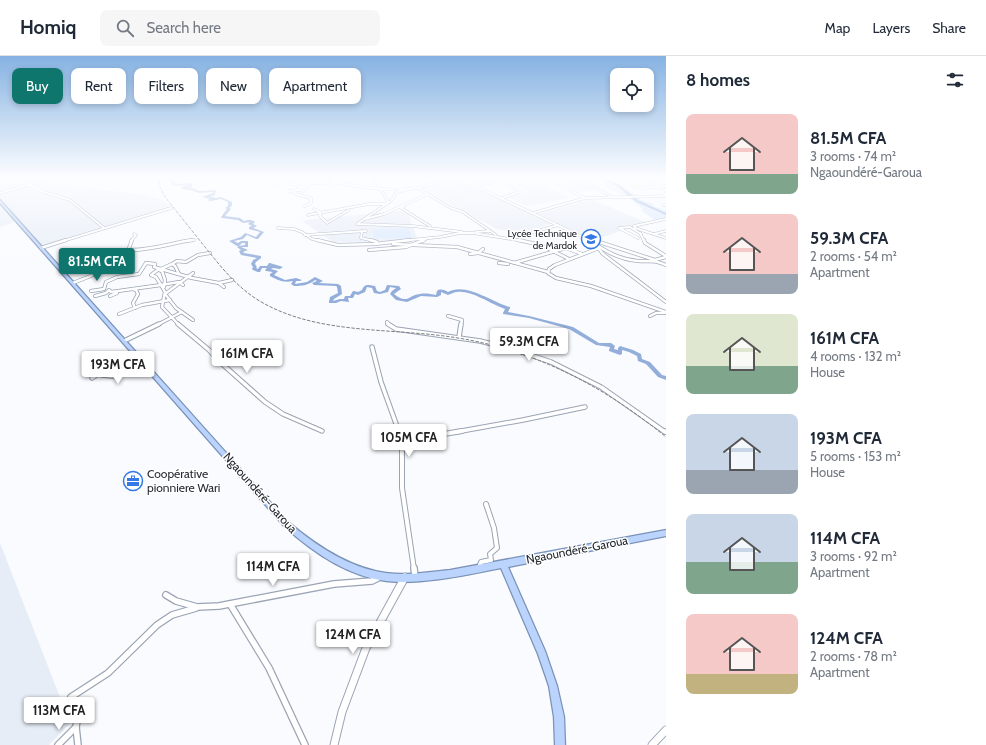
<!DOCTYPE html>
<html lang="en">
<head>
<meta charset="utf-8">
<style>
  body { margin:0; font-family:Cabin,sans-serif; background:#f6f6f7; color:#1f2937; height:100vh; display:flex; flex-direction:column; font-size:15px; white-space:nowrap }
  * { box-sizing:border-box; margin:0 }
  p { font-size:13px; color:#747a83 }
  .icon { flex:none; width:22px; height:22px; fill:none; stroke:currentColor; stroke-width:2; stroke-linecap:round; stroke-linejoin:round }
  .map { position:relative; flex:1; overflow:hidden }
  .sheet { display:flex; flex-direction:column; background:#fff; width:320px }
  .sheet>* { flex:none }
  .banner { position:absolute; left:12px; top:12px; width:380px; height:36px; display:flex; gap:8px }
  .buttons { position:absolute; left:610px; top:12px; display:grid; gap:8px }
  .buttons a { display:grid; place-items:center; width:44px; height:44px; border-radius:8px; background:#fff; box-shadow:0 2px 6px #0003; font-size:20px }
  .price { position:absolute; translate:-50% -34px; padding:0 9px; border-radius:4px; background:#fff; color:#222; font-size:13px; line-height:26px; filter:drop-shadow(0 1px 2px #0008) }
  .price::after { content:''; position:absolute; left:50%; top:24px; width:12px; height:9px; margin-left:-6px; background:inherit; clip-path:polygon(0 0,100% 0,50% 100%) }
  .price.selected { background:#0f766e; color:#fff }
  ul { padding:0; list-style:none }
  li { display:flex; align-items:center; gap:12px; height:100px; padding:0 20px }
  li span { display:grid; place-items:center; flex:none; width:112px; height:80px; border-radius:8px; color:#555 }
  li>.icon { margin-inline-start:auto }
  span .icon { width:48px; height:48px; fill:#fffc; stroke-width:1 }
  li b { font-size:17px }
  h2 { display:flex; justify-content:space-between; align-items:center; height:48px; padding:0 20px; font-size:17px }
  .pill { padding:0 14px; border-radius:8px; background:#fff; box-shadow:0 2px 6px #0003; font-size:14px; line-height:36px }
  .pill.selected { background:#0f766e; color:#fff }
  header { display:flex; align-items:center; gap:24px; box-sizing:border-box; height:56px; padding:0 20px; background:#fff; border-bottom:1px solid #e0e1e3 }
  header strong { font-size:19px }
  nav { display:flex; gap:22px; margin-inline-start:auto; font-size:14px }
  .search { width:280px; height:36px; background:#f6f6f7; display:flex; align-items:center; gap:10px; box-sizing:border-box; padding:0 14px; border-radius:8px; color:#747a83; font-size:15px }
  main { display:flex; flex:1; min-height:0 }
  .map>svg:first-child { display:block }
</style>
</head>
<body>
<header>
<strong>Homiq</strong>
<div class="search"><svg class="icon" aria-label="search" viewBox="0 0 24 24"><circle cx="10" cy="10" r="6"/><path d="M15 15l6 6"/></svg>Search here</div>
<nav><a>Map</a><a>Layers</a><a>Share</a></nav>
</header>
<main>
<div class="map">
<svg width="666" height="689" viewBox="0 0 666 689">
  <rect width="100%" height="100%" fill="#f9fbff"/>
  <g fill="#e7edf7">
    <polygon points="0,120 49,120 62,127 72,130 147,139 164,145 172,152 41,192 18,165 0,171"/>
    <polygon points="434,120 533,120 530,121 569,142 526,150 507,141 529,136 509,124 486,128 462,124 553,167 524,177 497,173 419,131 454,122"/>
    <polygon points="579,123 598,134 577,136 561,126"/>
    <polygon points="591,143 645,166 595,184 587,182 539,158"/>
    <polygon points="400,155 408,157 418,185 333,186 302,165 314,163"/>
    <polygon points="0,487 70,667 49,689 0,689"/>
  </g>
  <g fill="#dae8fe">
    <path d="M592,120H603L622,129H621C628,134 635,138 641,143C644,146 650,146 654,148L653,150L666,154V163L655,164L643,156L642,152C637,148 632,144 626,140C619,135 606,135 603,125Z"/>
    <polygon points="462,127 481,136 471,139 452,129"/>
    <polygon points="409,172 412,182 374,182 373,173"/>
  </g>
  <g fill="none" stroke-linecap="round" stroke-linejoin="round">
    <g fill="#93aeda" fill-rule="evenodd">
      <path d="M170,120H179L172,122L171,124L176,125L175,128L192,127V131L188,132H193L199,135L216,134L215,139L209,141H214V142L221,141L232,146V150L229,152L231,153L225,160L240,162L244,165C248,164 251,163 255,166L253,168L257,170L253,172L264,176L258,183H256L247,179L243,183L234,185L238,187L241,185H248V191H241L248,194L243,196L244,197L261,200V202L256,206L255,208L257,211L256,212L258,213L260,210H267L269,207H270L283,211L280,213L273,212L271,213L278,215L274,219L285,224L296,222L302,224L300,225H296L295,228L307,226L315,221L323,225L319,227L338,228L341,230L342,238L334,243L333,245L340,243H344L345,240H350L353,235H354L358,236L362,234C365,227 368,229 375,230L377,235L380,236L385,234L387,229L399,230L401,233L394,238C408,249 408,239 420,238C425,237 431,238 436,239L437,235C440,232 445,234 448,236C466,226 491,246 510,251V252L508,256L529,260L573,271L599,287H611L615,290L614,293L618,294V292L620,290L633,294L641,298L642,303L650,306L662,319L666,320V324L658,321L646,308L638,305L637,300L629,296L622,294V298L620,299L609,295V294L610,291L596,289L569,273L529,262L503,258V257L505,253L500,251C488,246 470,234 457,236C454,236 451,238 448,239L441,236V239L437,241L421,240L407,246L396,244L390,238L392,235L396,232L390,231L388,236L380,238L374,237L372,232L367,231L365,236L358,239L355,238L353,242H348L349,246L341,245L336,247H329V246L330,241L338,237L337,231L336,230L314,229L312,227L317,225L315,224C309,229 302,230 294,230L291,228L293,225C283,227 278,224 270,220V218L273,216L266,215L265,214L267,212H262L260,216H258L253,214L252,213L253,211L251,208L253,204L257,202L241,199L239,195L241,194L237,191L239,190H237L229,185L241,181L245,177L256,181L260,176L249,173V171L252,170L248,168L250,166L243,167L238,164L222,162L221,161L227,153L225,152L228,150V146L221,143L210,145L208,144L210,143L202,141L213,137V136L199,137L191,134L182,133V131L190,129L179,130L171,129V127L173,126L168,124ZM242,187H245V189L239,190Z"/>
      <polygon points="596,120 599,120 620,129 638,144 666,157 666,159 636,146 618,131"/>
    </g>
    <g stroke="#9aa4b4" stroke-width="3">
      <g id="minor-far4">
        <polyline points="262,120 270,123"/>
        <path d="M316,120C341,130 381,135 408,133C424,132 442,125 457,121"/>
        <polyline points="433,120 452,121"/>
        <polyline points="454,120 591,185"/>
        <polyline points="472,120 472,128"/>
        <polyline points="542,120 585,142"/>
        <polyline points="576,120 612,141"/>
        <polyline points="642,120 665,134 666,137 663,140"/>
        <polyline points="303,121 314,126"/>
        <polyline points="617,122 643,120"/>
        <polyline points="29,129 44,136 70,144 104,172"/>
        <polyline points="476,129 530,120"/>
        <polyline points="633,129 640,132 666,130"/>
        <polyline points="277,130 266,124 280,120"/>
        <polyline points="416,131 451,152 463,156 496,179"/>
        <polyline points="409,133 397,136 391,145 357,168 413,170 462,176"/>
        <polyline points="298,134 304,135 305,132 290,127 300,120"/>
        <polyline points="289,135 298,134 311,127 336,128"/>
        <polyline points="293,135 296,138 311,142 311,147 305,150"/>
        <polyline points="0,137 39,126"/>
        <polyline points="502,142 519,136 510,130 508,124"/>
        <polyline points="663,149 666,149"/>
        <polyline points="404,150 401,152 430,170"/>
        <polyline points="314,153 320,156 320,160 327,167 349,154"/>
        <polyline points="533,157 585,142 666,140"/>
        <polyline points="308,159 369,148 385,148 388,146 382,135 375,130 373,120"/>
        <polyline points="365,163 384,158 428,138"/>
        <polyline points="278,172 294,173 302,176 312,183 322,185"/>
        <polyline points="635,172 634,170 666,163"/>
        <polyline points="635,172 666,182"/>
        <polyline points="362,175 361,182 374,185"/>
        <polyline points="476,176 489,175"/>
        <polyline points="640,177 644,185"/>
        <polyline points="654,178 666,175"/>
        <polyline points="305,179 366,175"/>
        <polyline points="513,182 558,169"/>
        <polyline points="638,182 619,172 630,171 641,178"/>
        <polyline points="589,183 596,185"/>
        <polyline points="63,185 171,152"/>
        <polyline points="131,185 136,179 134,178"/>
        <polyline points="185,185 194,184"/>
        <polyline points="401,185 440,181 460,177 473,177 523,185"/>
        <polyline points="423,185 426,183"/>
      </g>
    </g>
    <g stroke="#9aa4b4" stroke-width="4">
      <g id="minor-far3">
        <polyline points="317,184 338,189 375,188 410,184"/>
        <polyline points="370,184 377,186"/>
        <polyline points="518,184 541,189 569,203"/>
        <path d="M589,184C605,195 618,203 638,205C652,206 652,203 666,209"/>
        <polyline points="593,184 655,204 666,201"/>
        <polyline points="644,184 645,187 666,200"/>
        <polyline points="393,188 457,191 548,216"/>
        <polyline points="41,192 66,184"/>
        <polyline points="599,192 555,209 549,213 548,217 556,222 591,230 666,256"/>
        <polyline points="599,193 603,198 666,246"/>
        <path d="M131,194C152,194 172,187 192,184"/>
        <polyline points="369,194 406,191 424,184"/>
        <polyline points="470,198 478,197 483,193"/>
        <polyline points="146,207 155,208 154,211 192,222 219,227 224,231"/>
        <polyline points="499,207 508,208"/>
        <polyline points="514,207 566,192 582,198"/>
        <polyline points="172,208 177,205 186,206 198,199 210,197"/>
        <polyline points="159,213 151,219 156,221 161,229 179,226 183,229"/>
        <polyline points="161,213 172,208 175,210 179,218"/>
        <polyline points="159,214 162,215 165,224 164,231"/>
        <polyline points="64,217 131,194 129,192 132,184"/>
        <polyline points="193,217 165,238 176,252 193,264"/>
        <polyline points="73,227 93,219 95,215 90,208"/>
        <polyline points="219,227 232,224"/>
        <polyline points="133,233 136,234 138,238 133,247 135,252"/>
        <polyline points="91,235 104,233 106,226 117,221 139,218 146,207"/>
        <polyline points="95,240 106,237 109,234 111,236 161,229 165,236 162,251 179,269"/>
        <polyline points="110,240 117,237"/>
        <polyline points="119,258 142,249 170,244"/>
        <polyline points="448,260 462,264 461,269"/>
        <polyline points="650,260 656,257 665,257"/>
        <polyline points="387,266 389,269"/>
        <polyline points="157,269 182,256"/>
      </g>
    </g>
    <g stroke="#9aa4b4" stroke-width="5.5">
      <g id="minor-far2">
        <polyline points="178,268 209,294 220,306 265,346 283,358 322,375"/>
        <polyline points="388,268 396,273 480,285 516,294 551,306 601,331 665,376"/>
        <polyline points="459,281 461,268"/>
        <polyline points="124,285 159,268"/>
        <polyline points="372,291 381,326 399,376"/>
        <path d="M92,322L98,318C121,323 123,320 140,304"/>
        <polyline points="456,376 523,364 585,351"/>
      </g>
    </g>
    <g stroke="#9aa4b4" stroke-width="6">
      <g id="minor-far1">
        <polyline points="398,375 402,385 402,432 414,513"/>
        <polyline points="664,375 666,376"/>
        <polyline points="402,385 462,375"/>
        <polyline points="479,512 481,506 491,504 490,498 497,492 494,472 486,448"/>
      </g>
    </g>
    <g stroke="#9aa4b4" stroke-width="8">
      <g id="minor">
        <polyline points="414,512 415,521"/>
        <polyline points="166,539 176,545 197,551 219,550 334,528 372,525 380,521"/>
        <polyline points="230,548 269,612 305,689"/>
        <polyline points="58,689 76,671"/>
        <polyline points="78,689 76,671 79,653 71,641 108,617 157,569 172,559 196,552"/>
      </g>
    </g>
    <g stroke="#9aa4b4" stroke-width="9">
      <g id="tertiary">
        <polyline points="334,689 342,656 366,592 405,521"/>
        <polyline points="652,689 666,674"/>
      </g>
    </g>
    <g stroke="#7b92b6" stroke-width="2.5">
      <path id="trunk" d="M0,144L287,465C315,489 349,512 386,517C407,520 429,516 450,514L666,474V480L508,511L545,595L557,630L564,661L565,689H555L554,661L549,630L538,598L501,512C466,519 422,529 386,525C347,520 311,495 283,469L0,147Z"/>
    </g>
    <use href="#minor-far4" stroke="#fff" stroke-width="2"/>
    <use href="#minor-far3" stroke="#fff" stroke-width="2.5"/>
    <use href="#minor-far2" stroke="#fff" stroke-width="3.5"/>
    <use href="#minor-far1" stroke="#fff" stroke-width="4"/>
    <use href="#minor" stroke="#fff" stroke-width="5.5"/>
    <use href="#tertiary" stroke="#fff" stroke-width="7"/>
    <use href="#trunk" fill="#bbd4fe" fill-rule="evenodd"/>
    <path stroke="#7c8085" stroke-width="1" stroke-dasharray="3.5 1.5" stroke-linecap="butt" d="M160,120L159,129L165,141C177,156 189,171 201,186C218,207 234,229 258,244C317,280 392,271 458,282C537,295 605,331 666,381"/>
  </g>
  <linearGradient id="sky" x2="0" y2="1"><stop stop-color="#86b2e2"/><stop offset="0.56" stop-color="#fcfdff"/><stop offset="1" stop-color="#fcfdff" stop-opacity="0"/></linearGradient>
  <rect width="666" height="216" fill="url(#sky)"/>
  <defs>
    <g id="school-ring" transform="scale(1)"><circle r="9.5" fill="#fff" stroke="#3579e6" stroke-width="1.5"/><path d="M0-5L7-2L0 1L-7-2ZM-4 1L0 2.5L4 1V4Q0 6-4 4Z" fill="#3579e6"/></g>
    <g id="office-ring" transform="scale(1)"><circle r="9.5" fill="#fff" stroke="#3579e6" stroke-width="1.5"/><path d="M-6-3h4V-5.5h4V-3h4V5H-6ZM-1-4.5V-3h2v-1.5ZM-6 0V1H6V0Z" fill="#3579e6"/></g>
  </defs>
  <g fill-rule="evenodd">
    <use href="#school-ring" x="591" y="183"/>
    <use href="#office-ring" x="133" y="425"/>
  </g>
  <g text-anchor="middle" stroke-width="3" stroke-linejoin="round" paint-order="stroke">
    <g font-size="10" fill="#25292f" stroke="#fff" text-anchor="end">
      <text x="577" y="181">Lycée Technique<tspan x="577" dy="12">de Mardok</tspan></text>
    </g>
    <g font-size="12" fill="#25292f" stroke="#fff" text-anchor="start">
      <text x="147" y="422">Coopérative<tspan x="147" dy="14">pionniere Wari</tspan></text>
    </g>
    <g font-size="12" fill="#25292f" stroke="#fff">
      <text transform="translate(260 437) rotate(48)" y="4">Ngaoundéré-Garoua</text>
      <text transform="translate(577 494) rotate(-11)" y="4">Ngaoundéré-Garoua</text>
    </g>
  </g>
</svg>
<div class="buttons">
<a><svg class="icon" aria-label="locate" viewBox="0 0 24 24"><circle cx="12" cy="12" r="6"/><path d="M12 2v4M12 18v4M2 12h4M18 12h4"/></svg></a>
</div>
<b class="price selected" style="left:97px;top:226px">81.5M CFA</b>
<b class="price" style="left:529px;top:306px">59.3M CFA</b>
<b class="price" style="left:247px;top:318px">161M CFA</b>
<b class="price" style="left:118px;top:329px">193M CFA</b>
<b class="price" style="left:409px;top:402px">105M CFA</b>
<b class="price" style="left:273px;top:531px">114M CFA</b>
<b class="price" style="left:353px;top:599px">124M CFA</b>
<b class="price" style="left:59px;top:675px">113M CFA</b>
<div class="banner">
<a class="pill selected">Buy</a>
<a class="pill">Rent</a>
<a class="pill">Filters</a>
<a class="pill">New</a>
<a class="pill">Apartment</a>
</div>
</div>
<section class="sheet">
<h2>8 homes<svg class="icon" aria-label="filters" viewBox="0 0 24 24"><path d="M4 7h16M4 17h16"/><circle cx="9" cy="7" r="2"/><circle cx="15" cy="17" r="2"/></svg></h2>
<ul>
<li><span style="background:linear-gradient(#f6c9c9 75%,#7fa58c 0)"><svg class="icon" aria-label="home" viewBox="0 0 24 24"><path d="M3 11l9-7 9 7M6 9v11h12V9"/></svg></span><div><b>81.5M CFA</b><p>3 rooms · 74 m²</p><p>Ngaoundéré-Garoua</p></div></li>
<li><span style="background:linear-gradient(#f6c9c9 75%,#9aa5b1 0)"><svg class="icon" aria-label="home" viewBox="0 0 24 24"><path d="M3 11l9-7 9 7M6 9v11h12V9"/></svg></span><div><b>59.3M CFA</b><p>2 rooms · 54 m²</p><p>Apartment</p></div></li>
<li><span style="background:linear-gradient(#dfe7d0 65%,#7fa58c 0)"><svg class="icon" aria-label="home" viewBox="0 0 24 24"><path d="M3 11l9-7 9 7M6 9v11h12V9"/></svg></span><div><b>161M CFA</b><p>4 rooms · 132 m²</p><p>House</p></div></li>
<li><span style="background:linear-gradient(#c9d6e8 70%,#9aa5b1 0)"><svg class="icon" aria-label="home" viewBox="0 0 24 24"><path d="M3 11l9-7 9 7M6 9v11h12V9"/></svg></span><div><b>193M CFA</b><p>5 rooms · 153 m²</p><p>House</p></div></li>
<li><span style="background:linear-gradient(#c9d6e8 60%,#7fa58c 0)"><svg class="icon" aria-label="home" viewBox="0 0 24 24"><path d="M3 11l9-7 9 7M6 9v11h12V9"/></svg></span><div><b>114M CFA</b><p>3 rooms · 92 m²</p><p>Apartment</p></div></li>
<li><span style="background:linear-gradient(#f6c9c9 75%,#c2b280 0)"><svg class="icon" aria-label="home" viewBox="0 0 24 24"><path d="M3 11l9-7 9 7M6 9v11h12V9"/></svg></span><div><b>124M CFA</b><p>2 rooms · 78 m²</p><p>Apartment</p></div></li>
</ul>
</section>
</main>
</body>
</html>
